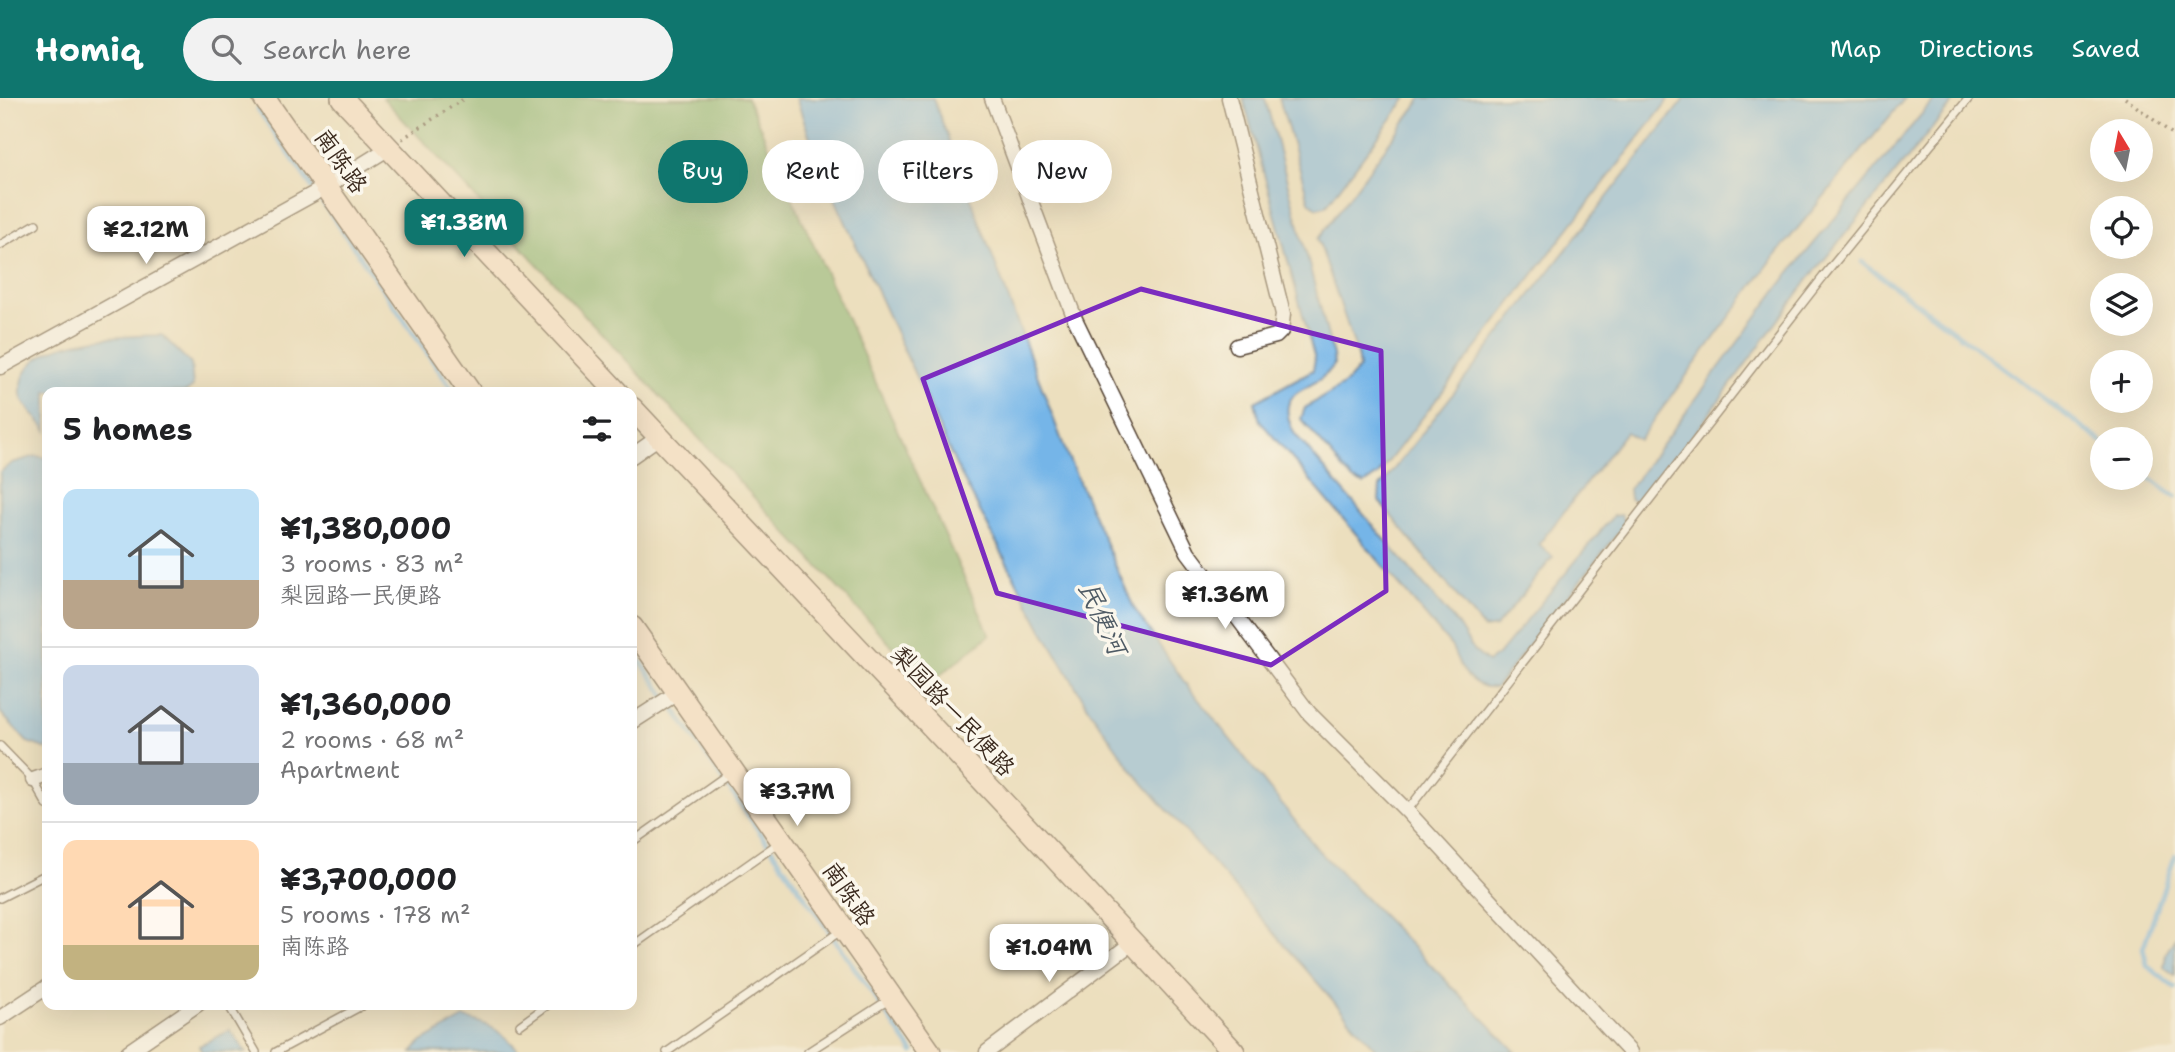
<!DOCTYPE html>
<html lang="en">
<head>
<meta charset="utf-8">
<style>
  body { margin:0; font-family:"Shantell Sans","LXGW WenKai TC",sans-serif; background:#f2f2f2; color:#202124; height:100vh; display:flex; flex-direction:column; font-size:26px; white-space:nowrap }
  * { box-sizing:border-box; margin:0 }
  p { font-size:23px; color:#757577 }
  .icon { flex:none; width:38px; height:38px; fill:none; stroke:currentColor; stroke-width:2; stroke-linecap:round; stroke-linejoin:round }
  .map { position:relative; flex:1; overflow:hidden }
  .details { position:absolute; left:42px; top:289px; width:595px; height:623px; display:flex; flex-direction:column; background:#fff; border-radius:14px; box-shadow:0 7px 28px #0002 }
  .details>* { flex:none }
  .banner { position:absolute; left:658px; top:42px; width:665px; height:63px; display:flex; gap:14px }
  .needle { width:46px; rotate:350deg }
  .fabs { position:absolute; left:2090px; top:21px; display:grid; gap:14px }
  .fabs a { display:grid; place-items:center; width:63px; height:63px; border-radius:50%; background:#fff; box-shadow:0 7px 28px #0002; font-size:35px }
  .price { position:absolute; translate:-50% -60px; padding:0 16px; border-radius:14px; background:#fff; color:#222; font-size:23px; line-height:46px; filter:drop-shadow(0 2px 4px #0008) }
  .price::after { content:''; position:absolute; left:50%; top:42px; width:21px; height:16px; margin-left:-10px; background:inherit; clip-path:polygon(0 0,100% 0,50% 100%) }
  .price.on { background:#0f766e; color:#fff }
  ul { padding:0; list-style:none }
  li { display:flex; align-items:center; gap:21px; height:175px; padding:0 21px }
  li+li { border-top:2px solid #e0e0e0 }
  li span { display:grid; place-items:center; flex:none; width:196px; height:140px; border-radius:14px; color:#555 }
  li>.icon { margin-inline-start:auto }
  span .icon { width:84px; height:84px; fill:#fffc; stroke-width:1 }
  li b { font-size:30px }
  h2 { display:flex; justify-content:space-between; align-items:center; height:84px; padding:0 21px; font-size:30px }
  .pill { padding:0 24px; border-radius:32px; background:#fff; box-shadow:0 7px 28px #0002; font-size:24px; line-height:63px }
  .pill.on { background:#0f766e; color:#fff }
  header { display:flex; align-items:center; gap:42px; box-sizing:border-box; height:98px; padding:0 35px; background:#0f766e; color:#fff }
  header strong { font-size:33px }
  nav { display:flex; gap:38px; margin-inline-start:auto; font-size:24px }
  .search { width:490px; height:63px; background:#f2f2f2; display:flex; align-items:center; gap:18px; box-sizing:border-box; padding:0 24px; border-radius:38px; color:#757577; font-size:26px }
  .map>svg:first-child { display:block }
</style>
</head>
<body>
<header>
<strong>Homiq</strong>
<div class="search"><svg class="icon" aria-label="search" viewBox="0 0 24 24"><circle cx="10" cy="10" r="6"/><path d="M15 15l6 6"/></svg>Search here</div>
<nav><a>Map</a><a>Directions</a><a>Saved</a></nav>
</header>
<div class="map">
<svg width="2175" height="954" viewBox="0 0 2175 954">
  <rect width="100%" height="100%" fill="#fbf7ec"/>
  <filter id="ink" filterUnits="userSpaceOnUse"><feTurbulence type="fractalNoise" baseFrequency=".0143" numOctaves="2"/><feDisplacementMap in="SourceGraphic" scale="14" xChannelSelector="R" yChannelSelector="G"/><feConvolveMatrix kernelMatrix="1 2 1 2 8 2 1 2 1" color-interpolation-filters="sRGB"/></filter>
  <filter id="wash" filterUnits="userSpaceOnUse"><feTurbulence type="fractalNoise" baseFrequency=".00686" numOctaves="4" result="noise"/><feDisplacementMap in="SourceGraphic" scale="28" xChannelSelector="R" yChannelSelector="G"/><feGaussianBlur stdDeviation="1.57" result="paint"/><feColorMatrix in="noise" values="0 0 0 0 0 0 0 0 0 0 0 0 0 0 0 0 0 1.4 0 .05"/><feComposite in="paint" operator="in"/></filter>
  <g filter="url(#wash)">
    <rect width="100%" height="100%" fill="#ecdfbe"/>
    <polygon fill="#7ab06b" stroke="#5a6d44" stroke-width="2" points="383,0 747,0 990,537 928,587"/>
    <g fill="#74b5e8" stroke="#587083" stroke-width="2">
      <polygon points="796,0 933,0 1068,359 1134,510 1183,582 1319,753 1516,954 1378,954 1132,672 1089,611 1040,528 956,367 820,68"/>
      <path d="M1243,0H1265L1333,257L1334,267C1314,297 1271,287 1294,335L1458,527L1474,553L1488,564L1498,557L1613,418L1621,417L1625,426L1496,589C1471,592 1460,570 1452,549L1260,323L1255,304L1313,272L1315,261Z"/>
      <polygon points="1279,0 1407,0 1326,108 1316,110 1309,103"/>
      <polygon points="1422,0 1670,0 1378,377 1364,386 1353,382 1301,321 1305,310 1345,286 1359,270 1357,255 1318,141"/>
      <polygon points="1685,0 1905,0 1774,159 1639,342 1626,334 1539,446 1553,459 1496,529 1484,531 1379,403 1380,389"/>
      <polygon points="1935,0 1957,0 1810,179 1679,357 1639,405 1630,401 1629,391 1790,174"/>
      <path d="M162,237L191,266L193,289L186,294H47V333C40,323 29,313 23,303C19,295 21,289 23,281C35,237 126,239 162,237Z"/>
      <polygon points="36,358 47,360 47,651 27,644 0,614 0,374 12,365"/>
      <polygon points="2175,840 2175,877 2164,869 2166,855"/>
      <path d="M464,920C487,925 505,934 519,954H412L420,945Z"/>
      <polygon points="230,932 246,954 202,954 199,948"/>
    </g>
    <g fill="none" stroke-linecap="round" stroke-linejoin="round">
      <g stroke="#74b5e8" stroke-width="5">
        <polyline points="258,11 454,294"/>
        <polyline points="1862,164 2102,344"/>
        <polyline points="2140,373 2175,399"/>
        <polyline points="632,551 913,954"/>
        <polyline points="2175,758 2143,850 2147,867 2175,890"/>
      </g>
    </g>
  </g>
  <g filter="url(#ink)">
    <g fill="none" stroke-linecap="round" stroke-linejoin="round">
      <g stroke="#564536" stroke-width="10">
        <g id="lane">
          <polyline points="0,147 36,126"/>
          <polyline points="0,648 33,682 47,707"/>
          <polyline points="1407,713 1823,179 1969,0"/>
          <polyline points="632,744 731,674"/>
          <polyline points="0,800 47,776"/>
          <polyline points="632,848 780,744"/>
          <polyline points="228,906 256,954"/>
          <polyline points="520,927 549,906"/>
          <polyline points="276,954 365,906"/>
          <polyline points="667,954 842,832"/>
          <polyline points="808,954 890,901"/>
        </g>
      </g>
      <g stroke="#564536" stroke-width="17">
        <g id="street">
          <polyline points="992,0 1075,221 1188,454 1309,615 1407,713 1630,954"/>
          <polyline points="1229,0 1283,216 1281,233 1276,238 1237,248"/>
          <polyline points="0,269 326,89 389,50"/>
          <polyline points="632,358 659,339"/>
          <polyline points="632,624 677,595"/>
          <polyline points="33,682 47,677"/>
          <polyline points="0,920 47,889"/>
          <polyline points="128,954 198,906"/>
          <polyline points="987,954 1132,845"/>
        </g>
      </g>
      <g stroke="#564536" stroke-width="24">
        <g id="secondary">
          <polyline points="264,0 470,294"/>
          <polyline points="342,0 617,294"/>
          <polyline points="632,310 1031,734 1234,954"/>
          <polyline points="632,529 930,954"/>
        </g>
      </g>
      <g stroke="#564536" stroke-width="3.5" stroke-dasharray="2 5" stroke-linecap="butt">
        <polyline points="2125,0 2175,38"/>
        <polyline points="402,41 465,0"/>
      </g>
      <use href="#lane" stroke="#fff" stroke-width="7"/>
      <use href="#street" stroke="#fff" stroke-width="14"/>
      <use href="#secondary" stroke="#fde4d1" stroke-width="21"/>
    </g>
  </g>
  <path d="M0 0H2175V954H0ZM1141,191L1381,253L1386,493L1271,567L997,495L923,281Z" fill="#ecdfbe" fill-opacity=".55" fill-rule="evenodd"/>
  <path fill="none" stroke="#7b2cbf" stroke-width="5" stroke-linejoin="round" d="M1141,191L1381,253L1386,493L1271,567L997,495L923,281Z"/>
  <g text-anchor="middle" stroke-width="7" stroke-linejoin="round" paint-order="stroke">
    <g font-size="24" fill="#3b2a1e" stroke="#fbf7ec">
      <text transform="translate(341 63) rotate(55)" y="8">南陈路</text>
      <text transform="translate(953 613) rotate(47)" y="8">梨园路一民便路</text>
      <text transform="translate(849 796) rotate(55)" y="8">南陈路</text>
    </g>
    <g font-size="26" font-style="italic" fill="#4f5b65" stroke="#fbf7ec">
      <text transform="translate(1103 520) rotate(65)" y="9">民便河</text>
    </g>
  </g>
</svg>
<div class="fabs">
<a><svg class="needle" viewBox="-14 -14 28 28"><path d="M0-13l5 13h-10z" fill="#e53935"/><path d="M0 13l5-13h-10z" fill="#757577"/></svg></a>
<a><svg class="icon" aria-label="locate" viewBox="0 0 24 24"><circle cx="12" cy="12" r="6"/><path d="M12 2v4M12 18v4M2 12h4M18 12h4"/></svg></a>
<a><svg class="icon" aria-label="layers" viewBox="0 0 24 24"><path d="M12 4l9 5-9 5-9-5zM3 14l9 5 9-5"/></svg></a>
<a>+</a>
<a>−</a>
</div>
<b class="price on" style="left:464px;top:161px">¥1.38M</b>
<b class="price" style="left:146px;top:168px">¥2.12M</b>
<b class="price" style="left:1225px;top:533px">¥1.36M</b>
<b class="price" style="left:797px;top:730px">¥3.7M</b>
<b class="price" style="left:1049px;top:886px">¥1.04M</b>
<div class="banner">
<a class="pill on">Buy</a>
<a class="pill">Rent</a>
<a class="pill">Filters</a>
<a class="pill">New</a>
</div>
<section class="details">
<h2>5 homes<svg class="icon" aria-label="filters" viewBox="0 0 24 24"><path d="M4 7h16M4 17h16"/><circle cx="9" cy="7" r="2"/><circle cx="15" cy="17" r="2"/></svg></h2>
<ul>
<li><span style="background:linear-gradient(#bfe0f5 65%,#b9a48a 0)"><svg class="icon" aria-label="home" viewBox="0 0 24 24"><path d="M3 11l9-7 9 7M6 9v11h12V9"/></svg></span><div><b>¥1,380,000</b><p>3 rooms · 83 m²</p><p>梨园路一民便路</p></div></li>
<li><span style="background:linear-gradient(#c9d6e8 70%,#9aa5b1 0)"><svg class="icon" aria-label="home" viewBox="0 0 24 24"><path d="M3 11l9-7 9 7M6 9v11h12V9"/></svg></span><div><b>¥1,360,000</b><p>2 rooms · 68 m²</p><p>Apartment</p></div></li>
<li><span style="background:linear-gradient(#ffd9b3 75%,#c2b280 0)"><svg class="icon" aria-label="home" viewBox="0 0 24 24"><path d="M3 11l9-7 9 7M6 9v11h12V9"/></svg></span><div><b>¥3,700,000</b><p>5 rooms · 178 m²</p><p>南陈路</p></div></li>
</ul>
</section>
</div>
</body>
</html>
